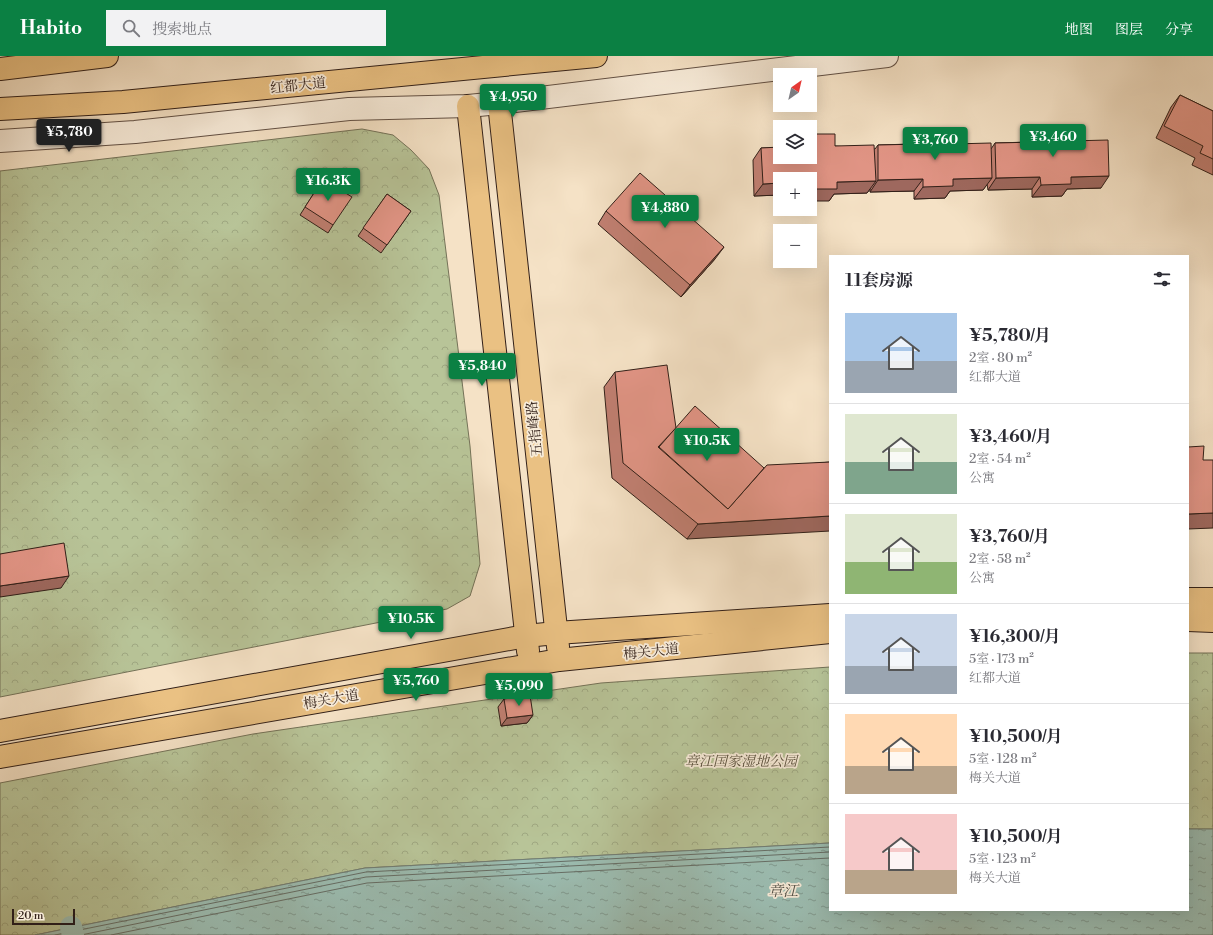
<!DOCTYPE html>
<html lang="zh">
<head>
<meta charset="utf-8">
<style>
  body { margin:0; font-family:"Libre Bodoni","Noto Serif SC",serif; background:#f2f2f3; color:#2b2b33; height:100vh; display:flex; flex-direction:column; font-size:15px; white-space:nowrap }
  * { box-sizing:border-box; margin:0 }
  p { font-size:13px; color:#7c7c81 }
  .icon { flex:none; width:22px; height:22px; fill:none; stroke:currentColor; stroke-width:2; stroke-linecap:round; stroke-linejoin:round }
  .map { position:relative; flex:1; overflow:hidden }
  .side { position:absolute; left:829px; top:199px; width:360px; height:656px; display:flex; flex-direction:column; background:#fff; border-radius:0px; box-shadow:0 4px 16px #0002 }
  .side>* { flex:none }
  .needle { width:26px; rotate:34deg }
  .buttons { position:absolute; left:773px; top:12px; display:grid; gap:8px }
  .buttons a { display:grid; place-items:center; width:44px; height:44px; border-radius:0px; background:#fff; box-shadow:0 4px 16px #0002; font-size:20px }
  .scale { position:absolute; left:12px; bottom:10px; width:63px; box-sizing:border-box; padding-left:4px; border:2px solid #311f18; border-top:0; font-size:11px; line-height:14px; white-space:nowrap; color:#311f18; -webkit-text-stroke:3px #f8ecda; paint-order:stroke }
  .price { position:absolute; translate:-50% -34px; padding:0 9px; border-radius:4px; background:#0b8043; color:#fff; font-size:13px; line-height:26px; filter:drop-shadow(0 1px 2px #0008) }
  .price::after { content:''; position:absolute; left:50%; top:24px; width:12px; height:9px; margin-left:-6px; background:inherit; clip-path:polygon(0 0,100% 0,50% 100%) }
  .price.on { background:#222; color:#fff }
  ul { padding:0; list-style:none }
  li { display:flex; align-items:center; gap:12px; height:100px; padding:0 16px }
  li+li { border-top:1px solid #e1e1e2 }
  li span { display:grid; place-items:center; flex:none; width:112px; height:80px; border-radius:0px; color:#555 }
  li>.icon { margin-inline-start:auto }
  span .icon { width:48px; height:48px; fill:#fffc; stroke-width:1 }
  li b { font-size:17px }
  h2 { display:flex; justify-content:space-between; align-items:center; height:48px; padding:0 16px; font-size:17px }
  header { display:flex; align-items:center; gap:24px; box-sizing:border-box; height:56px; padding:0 20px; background:#0b8043; color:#fff }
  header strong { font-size:19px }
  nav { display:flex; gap:22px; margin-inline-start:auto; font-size:14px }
  .search { width:280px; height:36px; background:#f2f2f3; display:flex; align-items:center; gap:10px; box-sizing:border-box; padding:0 14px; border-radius:0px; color:#7c7c81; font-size:15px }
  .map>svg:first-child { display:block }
</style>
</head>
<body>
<header>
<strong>Habito</strong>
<div class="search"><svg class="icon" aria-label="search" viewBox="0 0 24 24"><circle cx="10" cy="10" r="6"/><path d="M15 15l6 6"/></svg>搜索地点</div>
<nav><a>地图</a><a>图层</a><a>分享</a></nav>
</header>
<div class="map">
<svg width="1213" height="879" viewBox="0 0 1213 879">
  <defs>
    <pattern id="forest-crowns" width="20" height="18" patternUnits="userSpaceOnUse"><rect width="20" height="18" fill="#b8c498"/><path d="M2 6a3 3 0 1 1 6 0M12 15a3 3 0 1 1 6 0" fill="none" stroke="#9fa882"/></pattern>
    <pattern id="water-ripples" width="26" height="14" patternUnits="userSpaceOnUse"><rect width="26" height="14" fill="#9cbeb3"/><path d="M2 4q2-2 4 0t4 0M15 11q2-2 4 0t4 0" fill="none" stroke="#809a91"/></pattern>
  </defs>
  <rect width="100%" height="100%" fill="#f5e2c6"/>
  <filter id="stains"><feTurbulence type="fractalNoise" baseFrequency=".005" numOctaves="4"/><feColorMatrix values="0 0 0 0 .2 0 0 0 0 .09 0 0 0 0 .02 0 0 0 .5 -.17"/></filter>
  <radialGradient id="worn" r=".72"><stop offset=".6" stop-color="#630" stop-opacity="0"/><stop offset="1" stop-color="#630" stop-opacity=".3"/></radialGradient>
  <g fill="url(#forest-crowns)" stroke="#747258">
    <polygon points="362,73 393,79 411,94 429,113 439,139 470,390 480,508 470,540 447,553 0,641 0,115"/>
    <rect x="1188" y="597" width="25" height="176"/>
    <polygon points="830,611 830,787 365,812 35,879 0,879 0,727 253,678 601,627"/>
  </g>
  <polygon fill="url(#water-ripples)" stroke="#717e75" points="1188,773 1213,773 1213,879 35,879 365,812 830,787 830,854 1188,854"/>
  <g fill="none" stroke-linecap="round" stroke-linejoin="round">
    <g stroke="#666e66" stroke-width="1">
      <polyline points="55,879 366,816 830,791"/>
      <polyline points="81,879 366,821 830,796"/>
      <polyline points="111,879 367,827 830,802"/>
    </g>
    <polyline stroke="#9cbeb3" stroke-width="22" points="71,871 73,879"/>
    <g stroke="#625044" stroke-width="24">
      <polyline id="minor" points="0,85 135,76 349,53 468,50 499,47 887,0"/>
    </g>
    <g stroke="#311f18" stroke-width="24">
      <g id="major">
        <polyline points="0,13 107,0"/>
        <polyline points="499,47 558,591"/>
        <polyline points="468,50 528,595"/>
        <polyline points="0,53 123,46 596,0"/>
        <polyline points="1188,543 1213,543"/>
        <polyline points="1188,564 1213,565"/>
        <polyline points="0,675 526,580 556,577 830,559"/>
        <polyline points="0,701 559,604 830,576"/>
      </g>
    </g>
    <use href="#minor" stroke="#f8ecda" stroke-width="22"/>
    <use href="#major" stroke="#eac183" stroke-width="22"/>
  </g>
  <g fill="#c28073" stroke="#311f18">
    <polygon points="1180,39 1213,55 1213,119 1192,109 1195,102 1156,82 1171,51"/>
    <polygon points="1038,73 1069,85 1101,132 1067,133 1062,140 1032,141 1032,133 988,134 987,128 983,134 950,135 945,142 914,143 914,135 870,136 870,133 867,137 834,138 829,145 810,123 780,123 780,139 754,140 753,104 761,92 835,90 875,93 878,89 912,88 921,75 952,88 991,93 995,87 1030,86"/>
    <polygon points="323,123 333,169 328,177 300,159"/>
    <polygon points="387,138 411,155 381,197 358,180"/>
    <polygon points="606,155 715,203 681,241 598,168"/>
    <polygon points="615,316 676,372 764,412 830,406 687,483 612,422 604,331"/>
    <polygon points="504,643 533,659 527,667 501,670 498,651"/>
  </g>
  <g fill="#9e685e" stroke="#311f18">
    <polygon points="1109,120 1101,132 1067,133 1062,140 1032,141 1041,129 1071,121"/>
    <polygon points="1040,121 1032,133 988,134 996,122"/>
    <polygon points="992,122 983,134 950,135 945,142 914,143 923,131 953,123"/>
    <polygon points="923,123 914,135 870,136 878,124"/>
    <polygon points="876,125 867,137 834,138 829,145 810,145 810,133 837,126"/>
    <polygon points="780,127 780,139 754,140 763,128"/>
    <polygon points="724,191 715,203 681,241 690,229"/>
    <polygon points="1213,457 1213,472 1188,473 1188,458"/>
    <polygon points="830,460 830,475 687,483 698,468"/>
    <polygon points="69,520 61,532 0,541 0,530"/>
    <polygon points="533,659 527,667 501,670 507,662"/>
  </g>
  <g fill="#e29586" stroke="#311f18">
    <polygon points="1180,39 1213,55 1213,103 1200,97 1203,90 1164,70"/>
    <polygon points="1038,73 1069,73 1069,85 1108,84 1109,120 1071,121 1071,128 1041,129 1040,121 996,122 995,87 1038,86"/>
    <polygon points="921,75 951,75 952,88 991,87 992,122 953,123 953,130 923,131 923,123 878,124 878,89 921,88"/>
    <polygon points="810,78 835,78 835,90 874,89 876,125 837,126 837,133 810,133 810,123 780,123 780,127 763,128 761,92 780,91 780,101 810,101"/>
    <polygon points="640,117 724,191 690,229 606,155"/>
    <polygon points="323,123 352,141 333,169 305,151"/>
    <polygon points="387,138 411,155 387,189 363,172"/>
    <polygon points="667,309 676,372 658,391 728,453 767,409 830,406 830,460 698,468 623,407 615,316"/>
    <polygon points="695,350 764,412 728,453 659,391"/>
    <polygon points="1204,390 1203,404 1213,404 1213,457 1188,458 1188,391"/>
    <polygon points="64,487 69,520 0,530 0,498"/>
    <polygon points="530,639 533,659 507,662 504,643"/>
  </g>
  <g text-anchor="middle" stroke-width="3.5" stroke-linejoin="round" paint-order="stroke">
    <g font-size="14" fill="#311f18" stroke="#f8ecda">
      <text transform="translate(298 29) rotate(-6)" y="5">红都大道</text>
      <text transform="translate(534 373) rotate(-96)" y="5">五指峰路</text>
      <text transform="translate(651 595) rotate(-6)" y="5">梅关大道</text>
      <text transform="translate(331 643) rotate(-10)" y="5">梅关大道</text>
    </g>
    <g font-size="14" font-style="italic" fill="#5a513e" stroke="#f8ecda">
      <text x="741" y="710">章江国家湿地公园</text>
    </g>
    <g font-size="15" font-style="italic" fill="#514f46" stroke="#f8ecda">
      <text x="783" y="840">章江</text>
    </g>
  </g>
  <rect width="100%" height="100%" filter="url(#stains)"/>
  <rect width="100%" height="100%" fill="url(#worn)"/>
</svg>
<div class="buttons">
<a><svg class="needle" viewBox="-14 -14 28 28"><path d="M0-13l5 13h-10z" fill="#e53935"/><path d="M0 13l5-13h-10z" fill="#7c7c81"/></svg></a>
<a><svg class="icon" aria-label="layers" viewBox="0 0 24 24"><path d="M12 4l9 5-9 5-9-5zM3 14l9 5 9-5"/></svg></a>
<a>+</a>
<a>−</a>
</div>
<div class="scale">20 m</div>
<b class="price" style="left:513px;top:62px">¥4,950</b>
<b class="price on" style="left:69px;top:97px">¥5,780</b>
<b class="price" style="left:1053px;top:102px">¥3,460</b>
<b class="price" style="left:935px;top:105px">¥3,760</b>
<b class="price" style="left:328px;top:146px">¥16.3K</b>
<b class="price" style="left:665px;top:173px">¥4,880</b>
<b class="price" style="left:482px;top:331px">¥5,840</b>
<b class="price" style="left:707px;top:406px">¥10.5K</b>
<b class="price" style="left:411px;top:584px">¥10.5K</b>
<b class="price" style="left:416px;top:646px">¥5,760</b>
<b class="price" style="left:519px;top:651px">¥5,090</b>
<section class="side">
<h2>11套房源<svg class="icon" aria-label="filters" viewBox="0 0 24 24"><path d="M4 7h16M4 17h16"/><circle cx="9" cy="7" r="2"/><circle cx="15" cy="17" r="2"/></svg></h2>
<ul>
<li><span style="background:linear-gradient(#a9c7e8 60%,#9aa5b1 0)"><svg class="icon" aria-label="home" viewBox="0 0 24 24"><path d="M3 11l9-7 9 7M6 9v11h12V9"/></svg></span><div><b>¥5,780/月</b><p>2室 · 80 m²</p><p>红都大道</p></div></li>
<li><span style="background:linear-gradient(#dfe7d0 60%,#7fa58c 0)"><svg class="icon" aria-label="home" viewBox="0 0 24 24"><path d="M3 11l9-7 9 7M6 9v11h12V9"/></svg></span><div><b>¥3,460/月</b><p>2室 · 54 m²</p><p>公寓</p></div></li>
<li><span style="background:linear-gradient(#dfe7d0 60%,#8fb573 0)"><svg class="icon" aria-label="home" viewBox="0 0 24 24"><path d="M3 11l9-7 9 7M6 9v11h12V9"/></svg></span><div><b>¥3,760/月</b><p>2室 · 58 m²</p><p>公寓</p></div></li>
<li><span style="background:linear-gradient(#c9d6e8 65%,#9aa5b1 0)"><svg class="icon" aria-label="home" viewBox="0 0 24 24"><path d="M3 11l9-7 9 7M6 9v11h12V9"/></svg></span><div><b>¥16,300/月</b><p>5室 · 173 m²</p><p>红都大道</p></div></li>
<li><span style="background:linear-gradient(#ffd9b3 65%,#b9a48a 0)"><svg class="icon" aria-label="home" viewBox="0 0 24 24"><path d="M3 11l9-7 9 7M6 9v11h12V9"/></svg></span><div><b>¥10,500/月</b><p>5室 · 128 m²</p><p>梅关大道</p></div></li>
<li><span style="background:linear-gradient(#f6c9c9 70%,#b9a48a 0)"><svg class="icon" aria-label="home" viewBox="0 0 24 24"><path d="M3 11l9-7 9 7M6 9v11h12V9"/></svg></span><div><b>¥10,500/月</b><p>5室 · 123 m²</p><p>梅关大道</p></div></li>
</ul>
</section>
</div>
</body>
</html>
